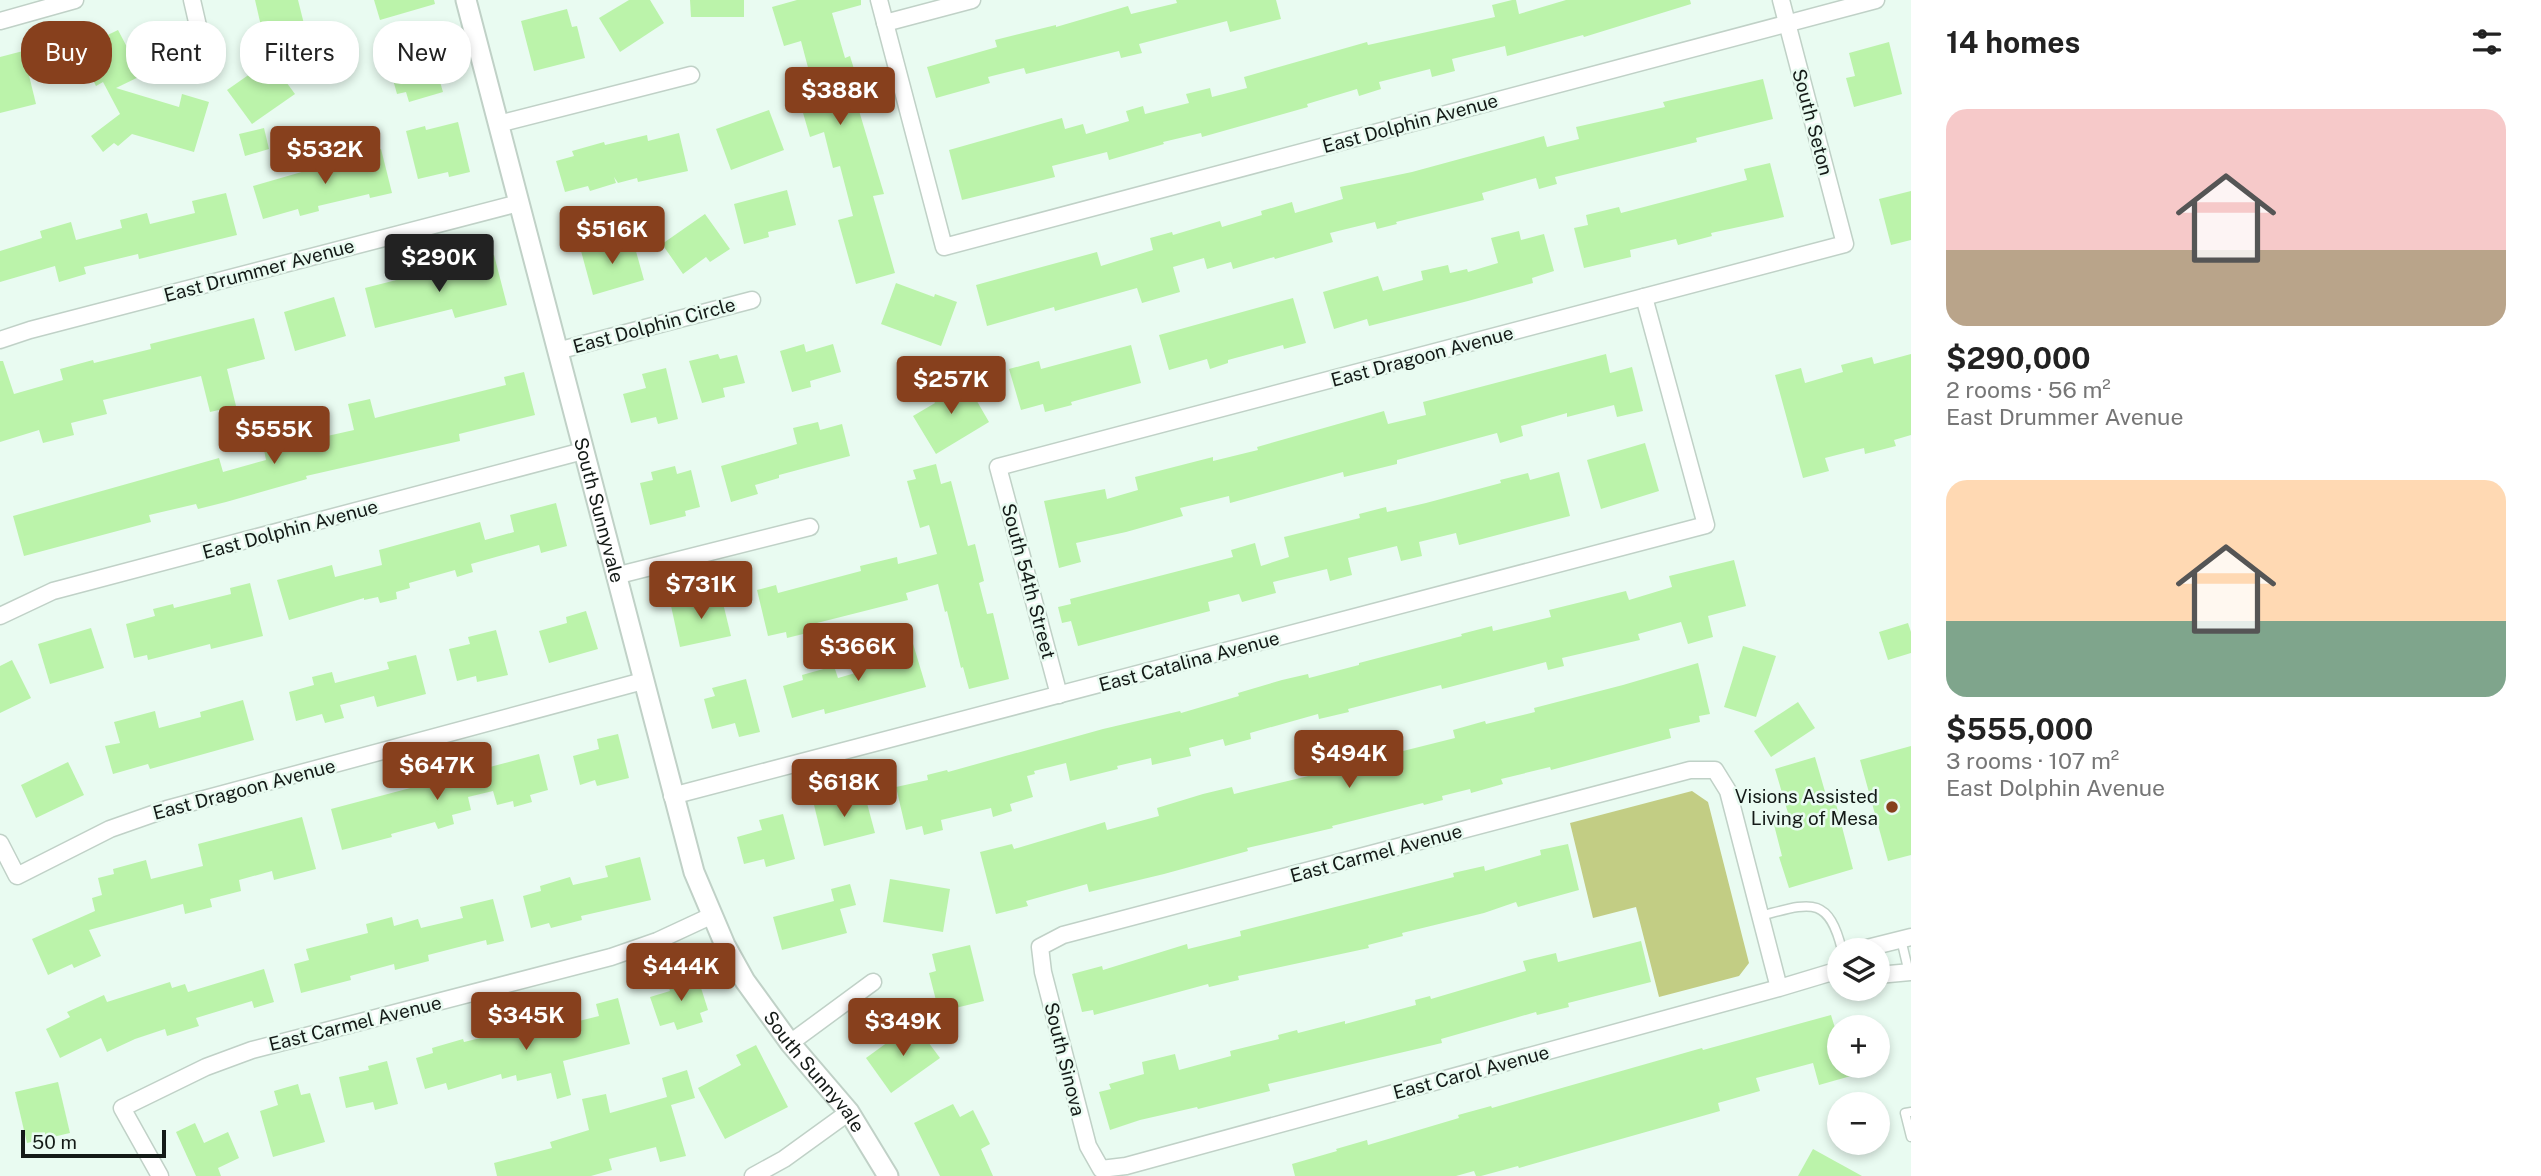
<!DOCTYPE html>
<html lang="en">
<head>
<meta charset="utf-8">
<style>
  body { margin:0; font-family:"Public Sans",sans-serif; background:#f6f6f6; color:#222; height:100vh; display:flex; flex-direction:column; font-size:26px; white-space:nowrap }
  * { box-sizing:border-box; margin:0 }
  p { font-size:23px; color:#767676 }
  .icon { flex:none; width:38px; height:38px; fill:none; stroke:currentColor; stroke-width:2; stroke-linecap:round; stroke-linejoin:round }
  .map { position:relative; flex:1; overflow:hidden }
  .sheet { display:flex; flex-direction:column; background:#fff; width:630px }
  .sheet>* { flex:none }
  .top-card { position:absolute; left:21px; top:21px; width:665px; height:63px; display:flex; gap:14px }
  .controls { position:absolute; left:1827px; top:938px; display:grid; gap:14px }
  .controls a { display:grid; place-items:center; width:63px; height:63px; border-radius:50%; background:#fff; box-shadow:0 4px 10px #0003; font-size:35px }
  .scale { position:absolute; left:21px; bottom:18px; width:145px; box-sizing:border-box; padding-left:7px; border:4px solid #141a17; border-top:0; font-size:19px; line-height:24px; white-space:nowrap; color:#141a17; -webkit-text-stroke:5px #e9fbf1; paint-order:stroke }
  .price { position:absolute; translate:-50% -60px; padding:0 16px; border-radius:7px; background:#87401d; color:#fff; font-size:23px; line-height:46px; filter:drop-shadow(0 2px 4px #0008) }
  .price::after { content:''; position:absolute; left:50%; top:42px; width:21px; height:16px; margin-left:-10px; background:inherit; clip-path:polygon(0 0,100% 0,50% 100%) }
  .price.active { background:#222; color:#fff }
  ul { padding:0; list-style:none }
  li { display:grid; align-content:center; gap:14px; height:371px; padding:0 35px }
  li span { display:grid; place-items:center; height:217px; border-radius:21px; color:#555 }
  li>.icon { margin-inline-start:auto }
  span .icon { width:126px; height:126px; fill:#fffc; stroke-width:1 }
  li b { font-size:30px }
  h2 { display:flex; justify-content:space-between; align-items:center; height:84px; padding:0 35px; font-size:30px }
  .pill { padding:0 24px; border-radius:28px; background:#fff; box-shadow:0 4px 10px #0003; font-size:24px; line-height:63px }
  .pill.active { background:#87401d; color:#fff }
  main { display:flex; flex:1; min-height:0 }
  .map>svg:first-child { display:block }
</style>
</head>
<body>
<main>
<div class="map">
<svg width="1911" height="1176" viewBox="0 0 1911 1176">
  <rect width="100%" height="100%" fill="#e9fbf1"/>
  <polygon fill="#c2cd84" points="1692,791 1708,802 1749,963 1739,976 1659,997 1636,907 1593,918 1570,823"/>
  <g fill="#bbf3aa">
    <polygon points="255,0 298,0 305,28 264,39"/>
    <polygon points="374,0 434,0 435,4 380,20"/>
    <polygon points="629,0 650,0 664,23 620,52 599,18"/>
    <polygon points="690,0 744,0 744,17 691,17"/>
    <polygon points="797,0 861,0 861,5 832,13 845,58 850,56 861,92 854,94 884,194 873,196 895,273 856,284 838,220 853,216 840,166 833,168 824,132 810,137 799,99 815,94 801,41 784,46 772,7"/>
    <polygon points="1176,0 1276,0 1281,19 1230,32 1227,21 1139,44 1142,53 1121,58 1119,51 1026,74 1024,68 988,77 990,83 936,98 927,67 997,47 995,40 1056,25 1056,27 1128,6 1131,14 1177,3"/>
    <polygon points="1512,0 1516,0 1519,14 1566,0 1690,0 1691,4 1584,37 1583,35 1507,56 1505,46 1452,59 1455,71 1432,77 1430,69 1379,82 1381,89 1359,96 1357,89 1307,104 1308,107 1202,137 1201,133 1163,142 1164,144 1109,160 1107,152 1052,166 1055,177 962,200 949,150 1062,118 1065,129 1083,124 1086,134 1129,121 1126,111 1143,106 1145,114 1189,103 1186,94 1210,88 1212,97 1247,88 1244,77 1367,42 1368,45 1495,17 1492,5"/>
    <polygon points="567,9 572,27 577,26 585,58 534,71 521,21"/>
    <polygon points="118,30 128,49 137,44 151,71 116,88 179,107 182,94 209,102 194,152 132,134 118,146 114,143 103,152 91,136 120,114 103,82 96,86 88,70 95,67 85,46"/>
    <polygon points="307,33 349,39 346,63 303,57"/>
    <polygon points="428,41 443,92 409,102 406,92 397,94 392,76 400,73 393,51"/>
    <polygon points="1889,42 1902,94 1854,107 1846,78 1855,76 1849,53"/>
    <polygon points="23,51 36,104 0,113 0,57"/>
    <polygon points="270,60 295,94 252,124 227,90"/>
    <polygon points="1763,79 1773,119 1696,138 1697,142 1555,177 1557,184 1539,189 1536,178 1482,193 1484,200 1396,222 1397,224 1377,229 1375,222 1330,233 1333,242 1275,259 1274,257 1233,269 1231,262 1207,269 1204,258 1173,267 1180,292 1142,303 1137,288 1055,311 1054,307 987,326 976,285 1097,252 1101,266 1153,250 1150,238 1172,232 1173,235 1220,221 1222,227 1262,215 1261,211 1292,202 1295,213 1343,199 1340,187 1412,172 1544,136 1547,147 1579,139 1576,127 1665,107 1663,102"/>
    <polygon points="769,110 784,150 731,170 716,129"/>
    <polygon points="458,122 470,172 449,177 448,172 418,179 406,131 425,126 426,130"/>
    <polygon points="264,128 269,149 245,156 239,134"/>
    <polygon points="679,133 688,171 638,182 637,178 618,183 614,177 616,183 590,191 588,186 565,192 556,161 574,156 572,151 604,142 605,145 647,135 648,141"/>
    <polygon points="381,149 392,193 370,198 369,194 318,206 319,211 300,216 298,209 263,219 253,186"/>
    <polygon points="1770,163 1784,217 1711,233 1712,236 1678,245 1676,239 1630,250 1631,257 1584,268 1574,228 1588,225 1586,215 1619,207 1621,213 1747,180 1744,169"/>
    <polygon points="787,190 796,225 768,232 769,237 744,244 734,204"/>
    <polygon points="1911,191 1911,240 1891,245 1879,199"/>
    <polygon points="226,193 237,235 139,259 138,254 84,267 86,274 59,282 55,266 0,282 0,251 42,238 40,231 71,222 76,240 122,228 120,220 147,213 150,224 195,213 192,201"/>
    <polygon points="705,214 730,249 710,262 706,257 683,274 662,244"/>
    <polygon points="1519,231 1521,240 1544,234 1554,271 1532,278 1533,283 1468,301 1369,326 1367,319 1334,329 1323,292 1378,276 1383,291 1423,280 1421,271 1448,265 1450,273 1467,269 1468,272 1498,263 1491,238"/>
    <polygon points="632,237 644,280 593,295 581,251"/>
    <polygon points="494,255 507,305 455,318 452,309 375,328 365,288 416,275 417,280 462,269 460,263"/>
    <polygon points="896,283 934,297 935,294 957,302 941,346 881,324"/>
    <polygon points="334,297 346,336 295,351 284,312"/>
    <polygon points="1293,298 1306,343 1284,349 1283,345 1228,360 1228,363 1210,369 1207,359 1169,370 1159,335"/>
    <polygon points="254,318 265,359 227,369 236,406 210,412 201,376 103,400 107,414 71,423 74,435 43,443 39,430 0,442 0,361 3,361 14,394 63,380 60,369 93,360 94,363 151,349 150,344"/>
    <polygon points="804,344 806,352 833,344 841,372 810,381 811,387 792,392 780,351"/>
    <polygon points="1131,345 1141,383 1071,402 1072,405 1045,412 1043,404 1021,410 1009,369 1039,361 1041,369"/>
    <polygon points="718,354 720,359 737,355 745,383 723,388 725,397 702,403 689,361"/>
    <polygon points="1606,354 1610,373 1632,367 1643,411 1617,417 1614,405 1567,417 1567,413 1521,426 1523,436 1500,443 1497,433 1397,460 1397,464 1344,477 1343,472 1230,503 1229,496 1180,508 1183,516 1126,532 1076,543 1081,562 1059,568 1044,501 1105,489 1107,499 1138,490 1135,477 1213,457 1213,461 1258,450 1257,447 1384,411 1388,424 1426,415 1423,402"/>
    <polygon points="1911,354 1911,435 1894,440 1896,446 1865,454 1864,448 1825,458 1829,471 1803,478 1775,375 1801,368 1805,383 1843,372 1841,365 1872,357 1874,364"/>
    <polygon points="666,368 678,419 658,424 656,417 631,423 623,394 646,388 642,374"/>
    <polygon points="524,372 535,415 459,434 460,441 306,476 307,479 226,502 198,509 196,504 149,515 151,522 24,556 13,516 219,458 223,472 266,460 264,450 296,440 296,443 354,430 348,404 370,399 375,418 506,385 504,377"/>
    <polygon points="963,377 989,422 936,454 913,416 935,403 931,396"/>
    <polygon points="818,422 820,430 842,424 850,456 779,475 779,478 755,485 758,494 731,502 721,466 797,444 793,428"/>
    <polygon points="1645,443 1659,491 1601,509 1587,460"/>
    <polygon points="936,464 941,484 951,481 968,546 975,544 984,581 979,583 987,614 993,613 1009,679 969,689 963,667 961,668 947,611 945,612 938,584 906,593 908,600 813,624 815,631 787,638 786,632 768,636 757,590 776,585 778,593 861,571 860,566 897,557 898,564 937,554 929,525 920,528 907,481 916,479 913,470"/>
    <polygon points="675,466 677,474 691,470 700,507 685,511 686,516 650,525 640,483 653,480 651,472"/>
    <polygon points="1559,472 1570,516 1459,545 1456,533 1419,542 1422,556 1401,561 1397,546 1348,558 1352,575 1330,581 1327,569 1273,582 1276,593 1242,602 1239,594 1208,602 1210,611 1078,646 1071,621 1062,623 1058,607 1071,604 1070,599 1233,557 1231,550 1255,543 1261,566 1289,557 1284,537 1360,518 1359,514 1386,507 1387,512 1426,503 1501,483 1500,480 1528,473 1530,480"/>
    <polygon points="556,503 567,546 541,553 539,545 471,564 473,572 457,577 455,570 409,583 410,588 396,592 397,599 380,603 378,597 364,600 364,598 289,620 277,580 332,565 335,577 382,565 379,550 480,522 485,540 514,532 510,515"/>
    <polygon points="1734,560 1746,606 1708,616 1713,637 1688,644 1681,622 1638,634 1640,640 1562,658 1564,666 1548,670 1546,662 1442,689 1441,685 1348,709 1349,712 1319,719 1318,714 1250,733 1251,739 1225,746 1223,739 1189,748 1191,756 1152,765 1151,758 1117,766 1118,769 1070,781 1066,763 1034,771 1035,774 1027,776 1033,797 1010,804 1012,811 993,817 991,808 941,820 943,830 924,835 922,826 906,830 896,787 928,780 927,775 947,770 948,772 1103,729 1180,711 1181,713 1239,696 1238,693 1282,680 1308,674 1309,678 1359,665 1359,663 1462,636 1461,634 1492,626 1493,631 1551,617 1549,610 1626,591 1629,600 1672,587 1669,576"/>
    <polygon points="250,583 263,636 211,649 210,644 148,660 147,655 134,658 126,624 155,616 153,609 173,604 174,608 231,594 230,588"/>
    <polygon points="721,595 731,636 680,647 671,606"/>
    <polygon points="586,611 598,649 549,663 539,631 567,623 566,617"/>
    <polygon points="1908,623 1911,632 1911,653 1888,660 1879,632"/>
    <polygon points="91,628 104,668 50,684 38,644"/>
    <polygon points="496,630 508,675 477,682 476,676 457,681 449,649 470,644 468,637"/>
    <polygon points="911,637 926,687 825,714 824,709 792,718 783,686 803,680 802,675 834,666 838,678 866,670 863,661 893,653 890,643"/>
    <polygon points="1743,646 1776,656 1756,717 1724,707"/>
    <polygon points="416,655 426,694 377,707 374,696 340,705 344,718 325,723 322,714 296,721 289,692 314,685 312,677 332,672 335,683 389,669 387,662"/>
    <polygon points="12,660 31,698 0,713 0,666"/>
    <polygon points="1698,663 1710,714 1699,716 1700,722 1669,729 1671,738 1551,770 1550,767 1501,779 1503,784 1471,793 1470,789 1442,796 1443,800 1424,805 1423,803 1332,826 1333,828 1247,848 1248,851 1164,874 1089,892 1087,884 1026,901 1028,906 996,914 980,852 1012,844 1014,849 1105,822 1107,830 1159,816 1157,808 1203,794 1232,787 1234,794 1325,772 1322,761 1400,742 1403,751 1455,738 1453,730 1485,721 1486,724 1535,712 1534,708 1623,685"/>
    <polygon points="746,679 760,732 739,737 735,723 712,729 704,699 715,696 712,688"/>
    <polygon points="243,700 254,740 150,769 148,764 113,774 105,746 120,743 114,722 155,711 159,728 201,717 200,712"/>
    <polygon points="1798,702 1815,728 1771,757 1754,731"/>
    <polygon points="618,734 629,778 597,786 595,780 580,785 573,756 599,749 597,739"/>
    <polygon points="1911,746 1911,855 1888,861 1860,760"/>
    <polygon points="539,754 548,790 530,795 532,802 514,807 513,801 497,805 493,791 468,797 471,810 452,815 454,824 438,829 435,822 391,834 392,837 342,850 331,809"/>
    <polygon points="1815,757 1828,802 1835,800 1853,869 1789,888 1779,857 1782,856 1772,817 1788,813 1775,769"/>
    <polygon points="68,762 84,795 36,818 21,785"/>
    <polygon points="864,792 875,833 824,846 814,805"/>
    <polygon points="783,814 795,859 766,867 764,859 744,864 737,837 762,830 759,820"/>
    <polygon points="302,817 316,869 274,880 272,871 239,880 241,891 210,899 212,907 185,914 183,904 89,930 101,956 74,968 72,964 48,975 32,939 95,911 92,898 102,895 98,878 114,874 113,869 146,860 151,879 203,866 198,844"/>
    <polygon points="1568,844 1579,890 1518,907 1516,902 1484,913 1402,933 1403,936 1368,945 1369,948 1238,976 1239,980 1209,987 1208,984 1094,1015 1093,1010 1082,1012 1072,974 1102,966 1103,970 1187,944 1188,949 1241,936 1240,931 1454,877 1453,873 1484,866 1485,871 1541,855 1540,850"/>
    <polygon points="640,857 651,900 581,916 582,920 551,928 549,923 531,928 523,896 541,891 540,886 570,877 573,885 608,877 605,866"/>
    <polygon points="890,879 950,889 943,932 883,922"/>
    <polygon points="850,884 856,905 840,909 847,933 782,950 773,917 834,901 831,889"/>
    <polygon points="493,899 504,941 487,945 486,940 428,955 429,961 395,970 394,964 350,976 351,980 301,993 294,964 309,960 306,949 368,933 366,924 392,917 394,926 418,919 421,928 463,918 460,907"/>
    <polygon points="1641,941 1651,982 1568,1003 1569,1007 1537,1015 1536,1012 1441,1039 1442,1043 1268,1084 1270,1091 1198,1109 1197,1107 1140,1120 1110,1130 1099,1092 1111,1089 1109,1084 1144,1074 1142,1062 1175,1054 1179,1070 1231,1056 1230,1051 1279,1039 1278,1035 1297,1030 1298,1033 1345,1021 1345,1024 1416,1005 1415,1000 1430,996 1431,999 1526,971 1523,961 1556,953 1558,962"/>
    <polygon points="970,945 984,1001 939,1012 929,973 936,971 932,954"/>
    <polygon points="264,969 274,1002 254,1008 252,1001 196,1018 199,1026 167,1036 165,1029 135,1039 107,1052 101,1038 60,1058 46,1029 70,1017 67,1012 104,995 107,1002 170,982 172,988 185,984 188,992"/>
    <polygon points="696,972 708,1010 700,1013 703,1022 677,1030 674,1022 660,1026 650,997 670,991 667,982"/>
    <polygon points="618,998 630,1044 563,1061 571,1095 557,1099 551,1073 517,1081 516,1075 502,1079 501,1074 448,1090 446,1083 425,1089 416,1058 433,1053 432,1048 463,1039 464,1042 542,1023 543,1030 599,1016 596,1004"/>
    <polygon points="1831,1015 1835,1028 1839,1027 1839,1066 1871,1066 1872,1070 1819,1085 1813,1063 1756,1078 1760,1091 1718,1103 1720,1111 1519,1168 1518,1166 1481,1176 1476,1176 1474,1171 1456,1176 1295,1176 1292,1164 1337,1151 1336,1149 1367,1140 1368,1145 1459,1118 1458,1115 1491,1106 1492,1108 1702,1048 1703,1050"/>
    <polygon points="914,1023 940,1058 891,1093 866,1058"/>
    <polygon points="756,1045 788,1107 725,1139 698,1088 741,1065 736,1055"/>
    <polygon points="387,1061 398,1104 375,1110 373,1102 346,1108 339,1077 369,1070 368,1066"/>
    <polygon points="687,1070 695,1098 671,1105 686,1156 660,1162 656,1147 609,1159 612,1170 591,1176 497,1176 494,1163 552,1148 550,1142 589,1130 582,1099 606,1094 610,1113 667,1097 662,1078"/>
    <polygon points="58,1082 70,1133 27,1143 15,1092"/>
    <polygon points="298,1084 301,1095 310,1093 325,1142 273,1157 260,1111 278,1105 274,1091"/>
    <polygon points="953,1104 960,1117 973,1110 990,1144 981,1149 993,1176 940,1176 914,1123"/>
    <polygon points="195,1123 204,1143 228,1132 239,1158 218,1168 221,1176 196,1176 176,1132"/>
    <polygon points="1813,1149 1862,1176 1798,1176"/>
  </g>
  <g fill="none" stroke-linecap="round" stroke-linejoin="round">
    <g stroke="#c0d1c7" stroke-width="11">
      <g id="service">
        <path d="M1760,916C1808,904 1828,893 1842,950"/>
        <polyline points="1901,939 1909,973"/>
        <polyline points="1911,1112 1905,1113 1911,1137"/>
      </g>
    </g>
    <g stroke="#c0d1c7" stroke-width="19">
      <g id="minor">
        <polyline points="192,0 201,39"/>
        <polyline points="879,0 944,247 1876,0"/>
        <polyline points="0,21 75,0"/>
        <polyline points="885,23 972,0"/>
        <polyline points="498,124 691,75"/>
        <polyline points="0,340 30,330 519,203"/>
        <polyline points="557,351 752,300"/>
        <polyline points="615,576 810,527"/>
        <polyline points="0,616 53,591 583,451"/>
        <polyline points="1059,695 998,467 1845,244 1781,0"/>
        <polyline points="672,796 1706,525 1644,297"/>
        <polyline points="0,843 17,876 110,829 167,809 643,681"/>
        <polyline points="1859,950 1911,937"/>
        <polyline points="1878,975 1911,972"/>
        <polyline points="1779,988 1728,791 1715,770 1690,770 1063,935 1040,947 1043,972 1088,1146 1101,1169 1126,1166 1779,988 1839,970"/>
        <polyline points="790,1043 873,982"/>
        <polyline points="160,1176 122,1108 206,1067 252,1050 611,957 657,941 713,915"/>
        <polyline points="753,1176 784,1159 849,1112"/>
      </g>
    </g>
    <g stroke="#c0d1c7" stroke-width="23">
      <g id="tertiary">
        <path id="s1" d="M466,0L694,872L725,945L745,981L790,1043L849,1112L888,1176"/>
      </g>
    </g>
    <use href="#service" stroke="#fff" stroke-width="8"/>
    <use href="#minor" stroke="#fff" stroke-width="16"/>
    <use href="#tertiary" stroke="#fff" stroke-width="19"/>
  </g>
  <circle fill="#87401d" stroke="#e9fbf1" stroke-width="2.5" cx="1892" cy="807" r="7"/>
  <g text-anchor="middle" stroke-width="5" stroke-linejoin="round" paint-order="stroke">
    <g font-size="19" fill="#141a17" stroke="#e9fbf1">
      <text transform="translate(1813 122) rotate(75)" y="7">South Seton</text>
      <text transform="translate(1410 123) rotate(-15)" y="7">East Dolphin Avenue</text>
      <text transform="translate(259 270) rotate(-15)" y="7">East Drummer Avenue</text>
      <text transform="translate(654 325) rotate(-15)" y="7">East Dolphin Circle</text>
      <text transform="translate(1422 356) rotate(-15)" y="7">East Dragoon Avenue</text>
      <text dy="7" stroke="none"><textPath href="#s1" startOffset="527">South Sunnyvale</textPath></text>
      <text transform="translate(290 529) rotate(-15)" y="7">East Dolphin Avenue</text>
      <text transform="translate(1029 581) rotate(75)" y="7">South 54th Street</text>
      <text transform="translate(1189 661) rotate(-15)" y="7">East Catalina Avenue</text>
      <text transform="translate(244 789) rotate(-15)" y="7">East Dragoon Avenue</text>
      <text transform="translate(1376 853) rotate(-15)" y="7">East Carmel Avenue</text>
      <text transform="translate(355 1023) rotate(-14)" y="7">East Carmel Avenue</text>
      <text transform="translate(1065 1059) rotate(76)" y="7">South Sinova</text>
      <text dy="7" stroke="none"><textPath href="#s1" startOffset="1136">South Sunnyvale</textPath></text>
      <text transform="translate(1471 1072) rotate(-15)" y="7">East Carol Avenue</text>
    </g>
    <g font-size="19" fill="#141a17" stroke="#e9fbf1" text-anchor="end">
      <text x="1878" y="803">Visions Assisted<tspan x="1878" dy="22">Living of Mesa</tspan></text>
    </g>
  </g>
</svg>
<div class="controls">
<a><svg class="icon" aria-label="layers" viewBox="0 0 24 24"><path d="M12 4l9 5-9 5-9-5zM3 14l9 5 9-5"/></svg></a>
<a>+</a>
<a>−</a>
</div>
<div class="scale">50 m</div>
<b class="price" style="left:840px;top:127px">$388K</b>
<b class="price" style="left:325px;top:186px">$532K</b>
<b class="price" style="left:612px;top:266px">$516K</b>
<b class="price active" style="left:439px;top:294px">$290K</b>
<b class="price" style="left:951px;top:416px">$257K</b>
<b class="price" style="left:274px;top:466px">$555K</b>
<b class="price" style="left:701px;top:621px">$731K</b>
<b class="price" style="left:858px;top:683px">$366K</b>
<b class="price" style="left:1349px;top:790px">$494K</b>
<b class="price" style="left:437px;top:802px">$647K</b>
<b class="price" style="left:844px;top:819px">$618K</b>
<b class="price" style="left:681px;top:1003px">$444K</b>
<b class="price" style="left:526px;top:1052px">$345K</b>
<b class="price" style="left:903px;top:1058px">$349K</b>
<div class="top-card">
<a class="pill active">Buy</a>
<a class="pill">Rent</a>
<a class="pill">Filters</a>
<a class="pill">New</a>
</div>
</div>
<section class="sheet">
<h2>14 homes<svg class="icon" aria-label="filters" viewBox="0 0 24 24"><path d="M4 7h16M4 17h16"/><circle cx="9" cy="7" r="2"/><circle cx="15" cy="17" r="2"/></svg></h2>
<ul>
<li><span style="background:linear-gradient(#f6c9c9 65%,#b9a48a 0)"><svg class="icon" aria-label="home" viewBox="0 0 24 24"><path d="M3 11l9-7 9 7M6 9v11h12V9"/></svg></span><div><b>$290,000</b><p>2 rooms · 56 m²</p><p>East Drummer Avenue</p></div></li>
<li><span style="background:linear-gradient(#ffd9b3 65%,#7fa58c 0)"><svg class="icon" aria-label="home" viewBox="0 0 24 24"><path d="M3 11l9-7 9 7M6 9v11h12V9"/></svg></span><div><b>$555,000</b><p>3 rooms · 107 m²</p><p>East Dolphin Avenue</p></div></li>
</ul>
</section>
</main>
</body>
</html>
